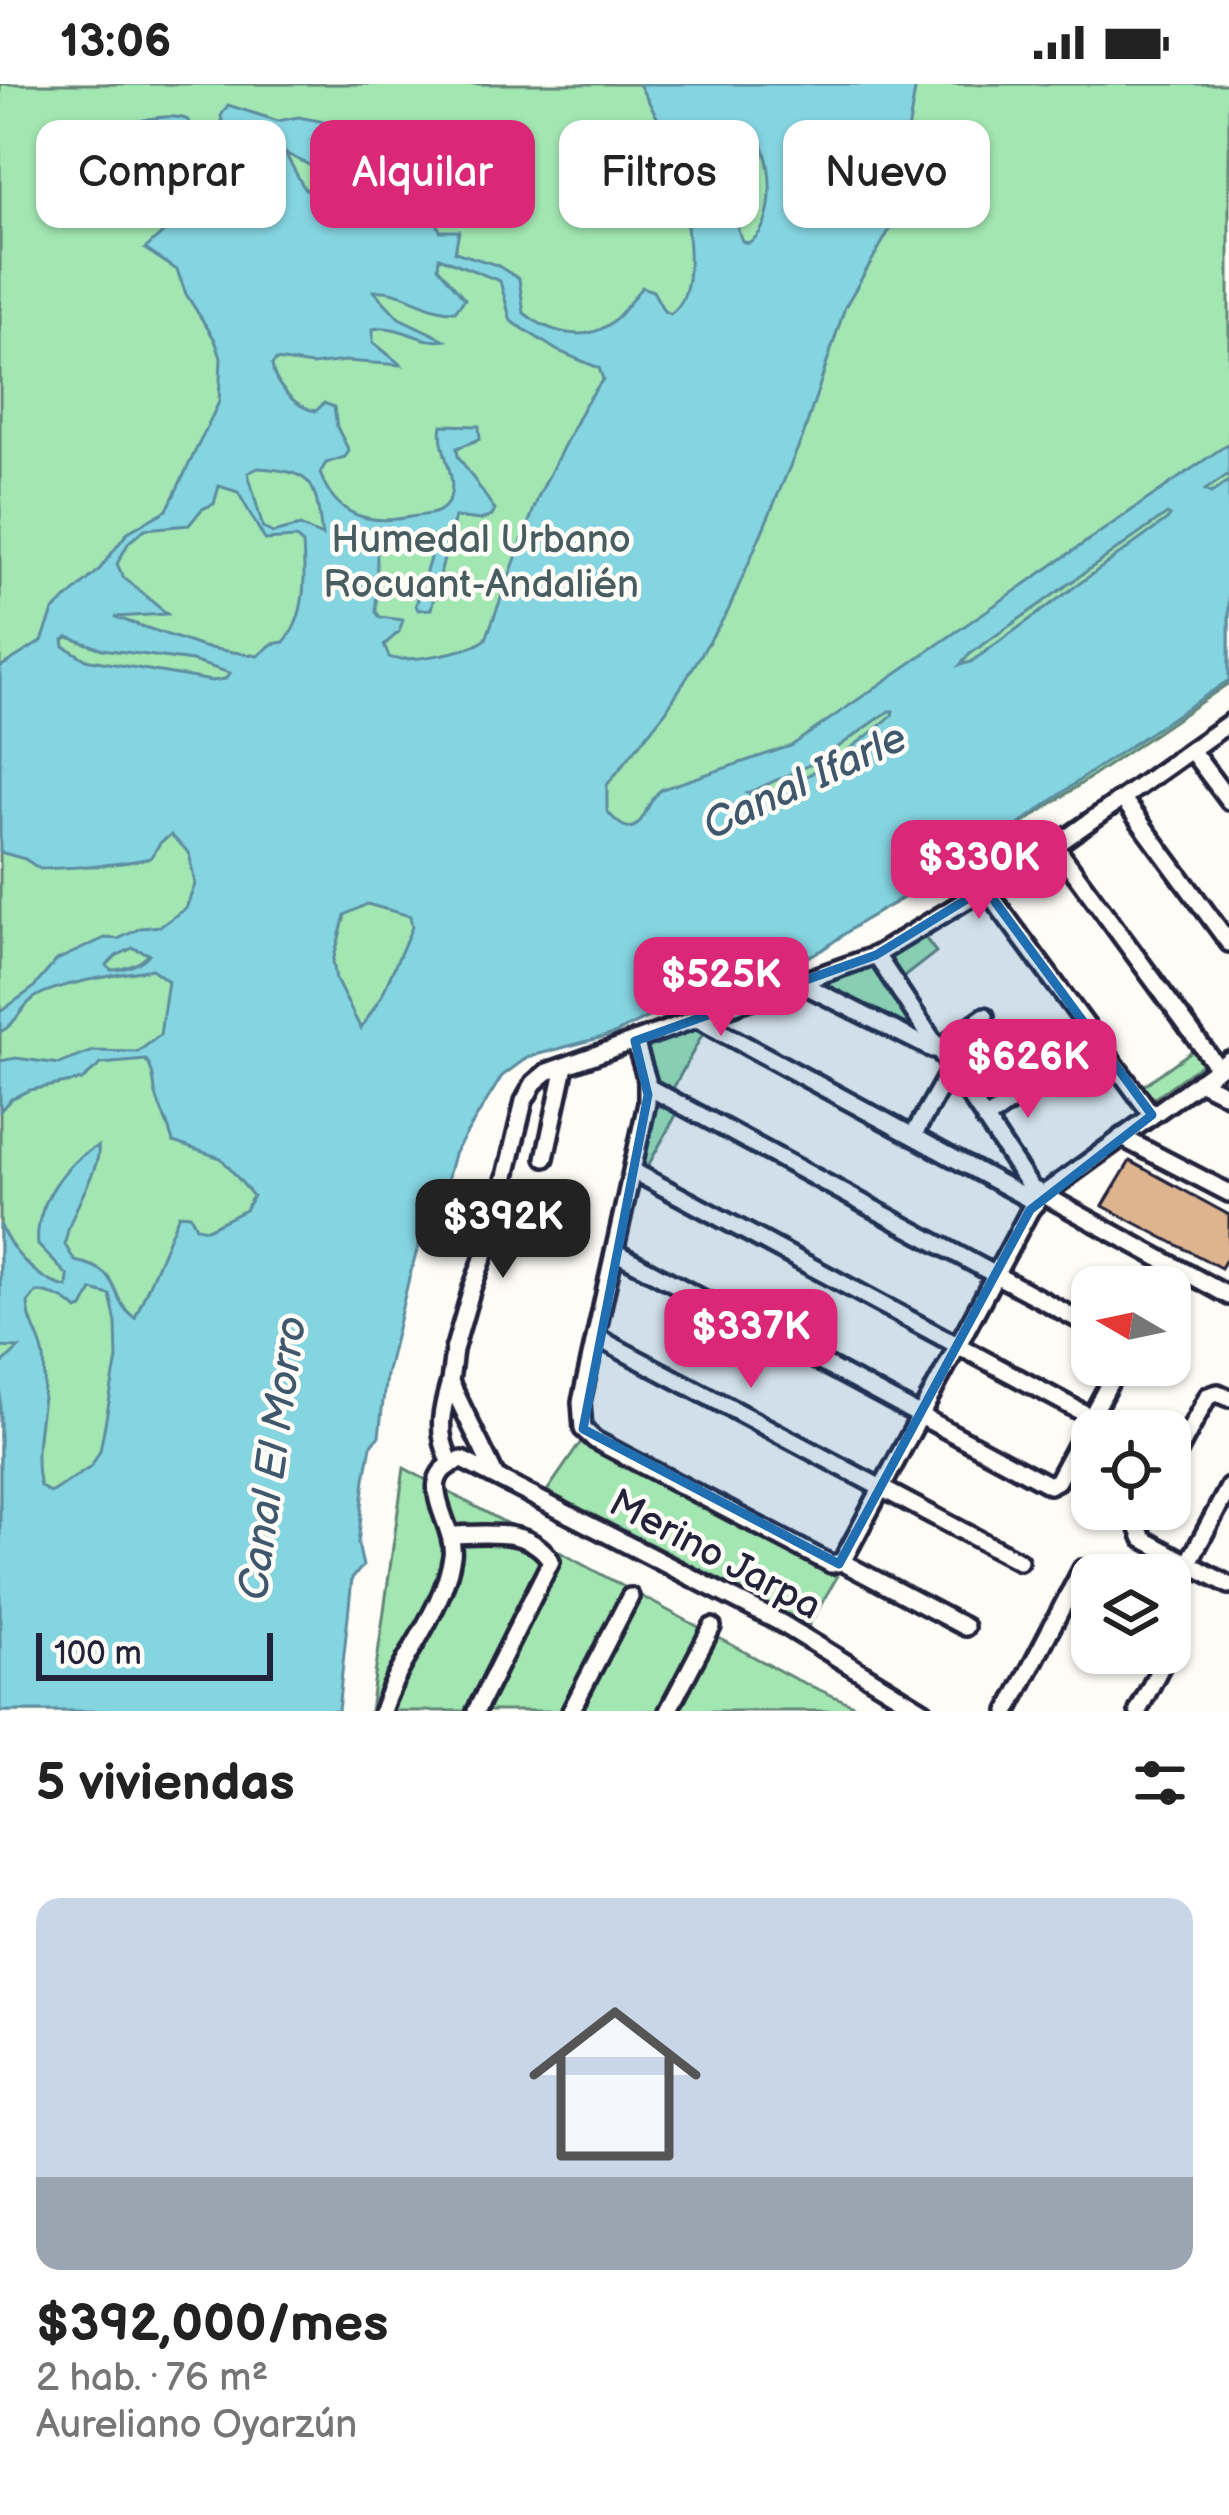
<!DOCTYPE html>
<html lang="es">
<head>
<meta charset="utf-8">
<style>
  body { margin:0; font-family:"Balsamiq Sans",sans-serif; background:#f2f2f2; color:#222; height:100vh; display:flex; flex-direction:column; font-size:45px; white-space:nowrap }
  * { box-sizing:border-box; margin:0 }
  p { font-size:39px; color:#767676 }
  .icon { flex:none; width:66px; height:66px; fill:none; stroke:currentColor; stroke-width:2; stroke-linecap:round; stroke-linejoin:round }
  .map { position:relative; height:1627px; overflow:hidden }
  .panel { display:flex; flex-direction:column; background:#fff; flex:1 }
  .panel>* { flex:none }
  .guide { position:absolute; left:36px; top:36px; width:1158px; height:108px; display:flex; gap:24px }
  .needle { width:78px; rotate:279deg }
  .controls { position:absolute; left:1071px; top:1182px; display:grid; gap:24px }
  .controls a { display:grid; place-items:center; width:120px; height:120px; border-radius:24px; background:#fff; box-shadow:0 3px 9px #0004; font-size:60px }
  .scale { position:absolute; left:36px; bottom:30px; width:237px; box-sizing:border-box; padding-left:12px; border:6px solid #22223b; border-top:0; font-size:33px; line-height:42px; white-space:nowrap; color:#22223b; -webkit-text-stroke:9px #fdfcf7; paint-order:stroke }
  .price { position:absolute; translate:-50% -102px; padding:0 27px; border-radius:24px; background:#db2777; color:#fff; font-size:39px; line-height:78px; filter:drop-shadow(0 3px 6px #0008) }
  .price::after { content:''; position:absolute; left:50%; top:72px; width:36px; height:27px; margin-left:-18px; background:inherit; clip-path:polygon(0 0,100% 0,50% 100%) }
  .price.selected { background:#222; color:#fff }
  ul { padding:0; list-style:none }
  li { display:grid; align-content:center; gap:24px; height:636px; padding:0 36px }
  li span { display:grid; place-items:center; height:372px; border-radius:24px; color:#555 }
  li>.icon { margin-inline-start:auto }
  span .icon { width:216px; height:216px; fill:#fffc; stroke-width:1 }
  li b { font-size:51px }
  h2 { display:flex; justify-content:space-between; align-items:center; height:144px; padding:0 36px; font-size:51px }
  .chip { padding:0 42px; border-radius:24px; background:#fff; box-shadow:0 3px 9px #0004; font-size:42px; line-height:108px }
  .chip.selected { background:#db2777; color:#fff }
  .status { display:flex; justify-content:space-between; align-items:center; height:84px; padding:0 60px; background:#fff; direction:ltr }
  .status svg { height:33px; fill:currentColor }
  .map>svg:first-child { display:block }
</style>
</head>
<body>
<div class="status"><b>13:06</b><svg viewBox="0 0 49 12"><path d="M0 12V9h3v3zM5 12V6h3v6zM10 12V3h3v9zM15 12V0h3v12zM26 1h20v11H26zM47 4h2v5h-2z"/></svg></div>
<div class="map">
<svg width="1229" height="1627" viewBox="0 0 1229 1627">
  <rect width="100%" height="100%" fill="#fdfcf7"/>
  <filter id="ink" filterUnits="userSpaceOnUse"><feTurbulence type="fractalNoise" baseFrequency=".00833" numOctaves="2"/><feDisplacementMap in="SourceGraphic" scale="24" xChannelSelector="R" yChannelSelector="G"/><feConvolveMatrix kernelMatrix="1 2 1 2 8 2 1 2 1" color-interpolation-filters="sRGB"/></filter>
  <g filter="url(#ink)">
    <g fill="#a2e6b2" stroke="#628476" stroke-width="3">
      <path d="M0,0H1229V599L962,781L861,838L810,872L674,920L614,950L544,966L514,981L502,992L509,969C471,1034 429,1101 408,1174C367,1321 354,1476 337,1627H0Z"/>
      <polygon points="919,846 936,868 896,899 878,871"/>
      <polygon points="875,872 936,964 806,900"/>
      <polygon points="699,938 707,942 669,1012 650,1002 636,958"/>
      <polygon points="1196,964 1205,978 1150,1017 1140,1004"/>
      <polygon points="651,1007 680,1024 644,1089 636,1085"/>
      <polygon points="581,1358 837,1493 809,1541 547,1407"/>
      <polygon points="404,1384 793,1594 867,1627 370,1627"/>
    </g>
    <path fill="#85d5e1" stroke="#5d8d9f" stroke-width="3" fill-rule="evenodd" d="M639,0H916L905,66L911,109L845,223L803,352L728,527L666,627L607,701V727C643,770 642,717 662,705L791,662L1229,359V390L1205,406L1211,409L1229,397V596L1091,688L984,766L861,838L822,866L781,885L674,920L614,950L528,973L502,992L454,1070L445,1104L423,1146L409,1194L386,1291L379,1352L371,1362L365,1395L358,1460L363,1482L352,1494L338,1627H0V1282L19,1264L0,1263V1140C11,1167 37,1197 67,1203L68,1192L38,1161C34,1123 65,1077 98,1062C102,1086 68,1128 65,1161L75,1177C126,1187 106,1213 135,1234L179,1130L190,1131L196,1143L207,1145L245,1126L253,1112L221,1074L173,1058C169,1043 163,1031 158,1017C152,1002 156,989 146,976L101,980L82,996L30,1006L11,1015L0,1027V977L16,974L59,980L93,967L138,968L160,951L168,897L152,885C121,890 67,898 41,910C21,919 19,939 0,948V928L32,905L57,876L105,854L118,855L141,844L161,842L186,824L195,800L189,769L171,751L161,758L150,774C114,782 77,783 40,785L25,775L0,768V583L42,557L53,527L99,486L128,448L167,426L219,318L221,274L215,256L186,210L177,186L145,165L168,144L176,106C156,67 117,80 98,55C116,40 168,27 188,36C191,52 191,74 213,72L227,58L221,32L228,21L278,37L298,33L320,37L383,56L400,82L425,89L432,104L441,111L435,134L440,147H459L455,168L497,181L519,195L524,229C546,247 582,259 608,241C622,232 631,215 642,203L653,207L664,227L670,230C708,206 680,95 668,59C662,39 649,19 639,0ZM734,49L761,58C774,84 776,144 748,159L742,157C733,135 722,71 727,50ZM285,69L321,87L343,109L344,123L336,125L304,104ZM360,106L408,110V115L370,124L355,113V108ZM439,173L500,197L511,237L558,267L599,284L603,295L584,322L539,411L486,555C474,567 404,580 389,573L384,561L399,548L403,536L380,533L376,528L377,468L385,460H428L431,471L416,521L418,526L431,525L455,433L480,436L492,432L495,426L458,372L457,364L480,355L479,342L442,341C437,366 458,390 450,414C443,433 425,430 410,433C369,441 336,433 320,389L326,379L345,373L349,367L337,343L334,323L324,319L316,327C296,324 274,301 272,281L276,276L312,281L345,277L401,281L373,258V245C400,239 420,261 445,256L399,234L374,207C403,204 425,228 455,227L465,215L438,183ZM258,384C315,388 315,397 322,452L300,442L273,449L263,444L248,389ZM219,402L238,408L265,456L296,454L303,460C305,492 307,532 284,558L272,560L258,572L203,563L115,533L167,530L123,493L117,480L129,458L145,445L189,441L202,425L214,420ZM1167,430L1170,432L1167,436L971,578L960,581L970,570ZM68,553L102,565L192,577L230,589L225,595L212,597L85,575L64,562L63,556ZM889,627H893L892,631C866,655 782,718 748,709L820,676ZM367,820L410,832L412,843L382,911L361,945L336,896L333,877L345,831ZM133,864L149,870C141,880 124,886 111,886L107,881L116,872ZM92,1206L110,1211L116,1239L117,1275L100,1367L91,1383L50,1409L40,1402C30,1361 48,1317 44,1274C42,1254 28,1240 28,1219L36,1208C52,1209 66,1214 77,1226L83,1224Z"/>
    <polygon fill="#deb48f" stroke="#22223b" stroke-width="3" points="1130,1077 1229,1131 1229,1170 1221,1184 1103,1122"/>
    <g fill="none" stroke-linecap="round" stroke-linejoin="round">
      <g stroke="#22223b" stroke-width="24">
        <g id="minor">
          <polyline points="1191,666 1229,717"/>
          <polyline points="1123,715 1229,859"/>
          <polyline points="1055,762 1218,984"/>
          <polyline points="985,804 1152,1031"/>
          <polyline points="876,871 1031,1104 1229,1212"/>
          <polyline points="802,900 932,965 938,965 985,932"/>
          <polyline points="699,936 1036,1119"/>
          <polyline points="635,957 647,996 647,1019 581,1318 583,1345 595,1356 831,1480 842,1478 965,1543"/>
          <polyline points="1199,997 1229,1012"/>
          <polyline points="648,1003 1092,1243"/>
          <polyline points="985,1036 1041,997"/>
          <polyline points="913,1052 951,984"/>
          <polyline points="1121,1053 1229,1109"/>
          <polyline points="545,1074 565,982"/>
          <polyline points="633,1087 1091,1333"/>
          <polyline points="615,1168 1049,1401 1057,1397 1119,1281"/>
          <polyline points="1161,1203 1172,1182"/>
          <polyline points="596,1253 1019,1477"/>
          <path d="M450,1298C441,1328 436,1350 451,1379"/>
          <polyline points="1170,1383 1208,1312 1218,1309 1229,1314"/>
          <polyline points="494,1389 450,1298 454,1266 472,1204 492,1151 524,1017 534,999 547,988 876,871 1055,762 1229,639"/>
          <polyline points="1148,1425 1139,1445 1143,1455 1229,1501"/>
          <path d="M452,1451C485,1450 531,1443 551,1477L476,1627"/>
          <polyline points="842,1478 1030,1126 1041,1112 1229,976"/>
          <polyline points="1188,1480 1229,1403"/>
          <polyline points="1068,1511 1092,1524"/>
          <path d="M382,1627C399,1575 444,1527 452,1472C457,1440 408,1392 462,1376L781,1539L924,1627"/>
          <polyline points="571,1627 630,1513"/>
          <polyline points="668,1627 712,1543"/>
          <polyline points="1008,1627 1082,1485"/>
          <polyline points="1138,1627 1168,1569"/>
        </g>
      </g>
      <use href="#minor" stroke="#fdfcf7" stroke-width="15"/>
    </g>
  </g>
  <path fill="#1f6fb2" fill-opacity="0.2" stroke="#1f6fb2" stroke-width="9" stroke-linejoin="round" d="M985,804L1152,1031L1030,1126L839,1480L583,1345L648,1011L635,957L876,871Z"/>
  <g text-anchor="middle" stroke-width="9" stroke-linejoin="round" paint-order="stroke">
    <g font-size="39" fill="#485d5f" stroke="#fdfcf7">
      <text x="481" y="468">Humedal Urbano<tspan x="481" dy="45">Rocuant-Andalién</tspan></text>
    </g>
    <g font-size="39" fill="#22223b" stroke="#fdfcf7">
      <text transform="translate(716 1469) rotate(28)" y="14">Merino Jarpa</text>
    </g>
    <g font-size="42" font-style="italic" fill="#40586d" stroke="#fdfcf7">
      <text transform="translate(804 696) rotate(-25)" y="15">Canal Ifarle</text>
      <text transform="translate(271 1374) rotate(-82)" y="15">Canal El Morro</text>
    </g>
  </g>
</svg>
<div class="controls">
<a><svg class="needle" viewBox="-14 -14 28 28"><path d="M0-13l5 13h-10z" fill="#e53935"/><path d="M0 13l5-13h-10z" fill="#767676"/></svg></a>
<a><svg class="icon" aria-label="locate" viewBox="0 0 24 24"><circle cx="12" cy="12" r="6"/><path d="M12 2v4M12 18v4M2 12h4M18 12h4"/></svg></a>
<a><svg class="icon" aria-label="layers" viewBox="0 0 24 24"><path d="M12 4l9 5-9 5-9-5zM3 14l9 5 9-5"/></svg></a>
</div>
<div class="scale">100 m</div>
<b class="price" style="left:979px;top:838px">$330K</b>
<b class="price" style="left:721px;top:955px">$525K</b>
<b class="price" style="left:1028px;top:1037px">$626K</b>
<b class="price selected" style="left:503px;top:1197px">$392K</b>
<b class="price" style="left:751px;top:1307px">$337K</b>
<div class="guide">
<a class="chip">Comprar</a>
<a class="chip selected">Alquilar</a>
<a class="chip">Filtros</a>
<a class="chip">Nuevo</a>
</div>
</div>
<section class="panel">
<h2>5 viviendas<svg class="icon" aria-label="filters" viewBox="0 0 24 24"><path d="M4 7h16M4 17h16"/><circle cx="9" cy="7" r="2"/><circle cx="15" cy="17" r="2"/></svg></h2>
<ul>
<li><span style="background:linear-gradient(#c9d6e8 75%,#9aa5b1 0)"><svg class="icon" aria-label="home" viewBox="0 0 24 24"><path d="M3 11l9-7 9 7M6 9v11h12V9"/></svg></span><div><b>$392,000/mes</b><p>2 hab. · 76 m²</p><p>Aureliano Oyarzún</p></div></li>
</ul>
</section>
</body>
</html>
